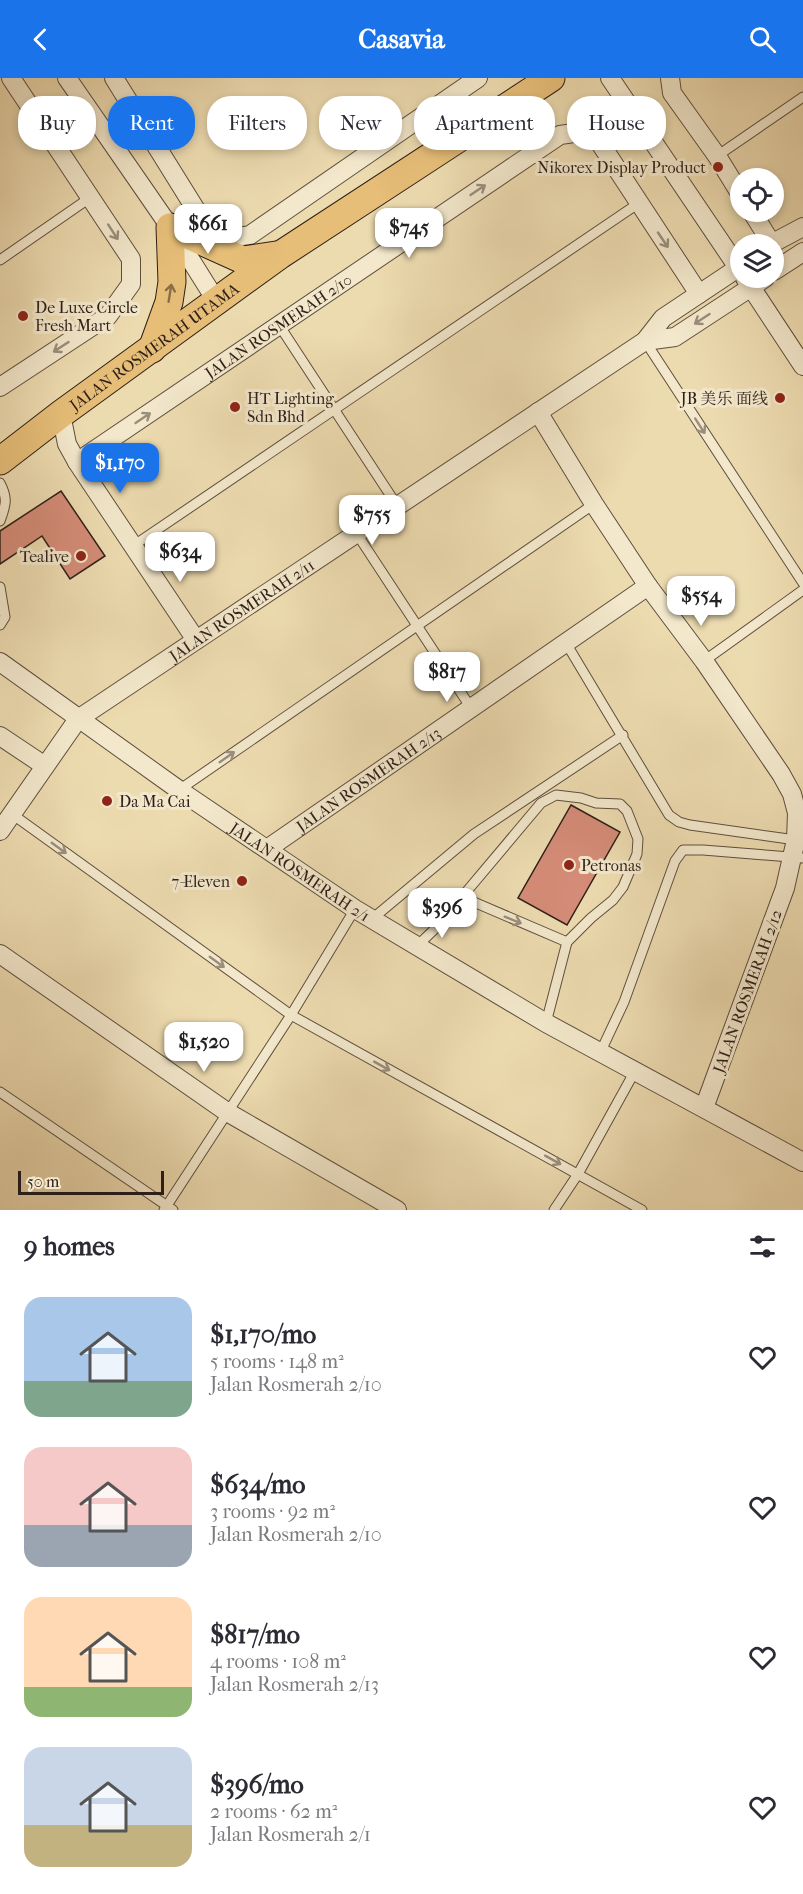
<!DOCTYPE html>
<html lang="en">
<head>
<meta charset="utf-8">
<style>
  body { margin:0; font-family:"IM FELL French Canon","Noto Serif SC",serif; background:#f2f2f3; color:#2b2b33; height:100vh; display:flex; flex-direction:column; font-size:22px; white-space:nowrap }
  * { box-sizing:border-box; margin:0 }
  p { font-size:20px; color:#7c7c81 }
  .icon { flex:none; width:33px; height:33px; fill:none; stroke:currentColor; stroke-width:2; stroke-linecap:round; stroke-linejoin:round }
  .map { position:relative; height:1132px; overflow:hidden }
  .side { display:flex; flex-direction:column; background:#fff; flex:1 }
  .side>* { flex:none }
  .hud { position:absolute; left:18px; top:18px; width:768px; height:54px; display:flex; gap:12px }
  .controls { position:absolute; left:730px; top:90px; display:grid; gap:12px }
  .controls a { display:grid; place-items:center; width:54px; height:54px; border-radius:50%; background:#fff; box-shadow:0 3px 9px #0003; font-size:30px }
  .scale { position:absolute; left:18px; bottom:15px; width:146px; box-sizing:border-box; padding-left:6px; border:3px solid #2e1f18; border-top:0; font-size:16px; line-height:21px; white-space:nowrap; color:#2e1f18; -webkit-text-stroke:4px #f3e8cc; paint-order:stroke }
  .price { position:absolute; translate:-50% -51px; padding:0 14px; border-radius:12px; background:#fff; color:#222; font-size:20px; line-height:39px; filter:drop-shadow(0 2px 3px #0008) }
  .price::after { content:''; position:absolute; left:50%; top:36px; width:18px; height:14px; margin-left:-9px; background:inherit; clip-path:polygon(0 0,100% 0,50% 100%) }
  .price.current { background:#1a73e8; color:#fff }
  ul { padding:0; list-style:none }
  li { display:flex; align-items:center; gap:18px; height:150px; padding:0 24px }
  li span { display:grid; place-items:center; flex:none; width:168px; height:120px; border-radius:18px; color:#555 }
  li>.icon { margin-inline-start:auto }
  span .icon { width:72px; height:72px; fill:#fffc; stroke-width:1 }
  li b { font-size:26px }
  h2 { display:flex; justify-content:space-between; align-items:center; height:72px; padding:0 24px; font-size:26px }
  .tag { padding:0 21px; border-radius:24px; background:#fff; box-shadow:0 3px 9px #0003; font-size:21px; line-height:54px }
  .tag.current { background:#1a73e8; color:#fff }
  header { display:flex; justify-content:space-between; align-items:center; height:78px; padding:0 24px; background:#1a73e8; color:#fff; font-size:27px; font-weight:700 }
  .map>svg:first-child { display:block }
</style>
</head>
<body>
<header><svg class="icon" aria-label="back" viewBox="0 0 24 24"><path d="M15 5l-7 7 7 7"/></svg>Casavia<svg class="icon" aria-label="search" viewBox="0 0 24 24"><circle cx="10" cy="10" r="6"/><path d="M15 15l6 6"/></svg></header>
<div class="map">
<svg width="803" height="1132" viewBox="0 0 803 1132">
  <rect width="100%" height="100%" fill="#eddbb0"/>
  <filter id="stains"><feTurbulence type="fractalNoise" baseFrequency=".00333" numOctaves="4"/><feColorMatrix values="0 0 0 0 .2 0 0 0 0 .09 0 0 0 0 .02 0 0 0 .5 -.17"/></filter>
  <radialGradient id="worn" r=".72"><stop offset=".6" stop-color="#630" stop-opacity="0"/><stop offset="1" stop-color="#630" stop-opacity=".3"/></radialGradient>
  <g fill="#d58c78" stroke="#2e1f18" stroke-width="1.5">
    <polygon points="61,413 105,478 70,501 42,458 0,486 0,453"/>
    <polygon points="571,727 620,754 567,847 518,820"/>
  </g>
  <g fill="none" stroke-linecap="round" stroke-linejoin="round">
    <g stroke="#5e4e3e" stroke-width="11">
      <g id="service">
        <polyline points="717,78 803,19"/>
        <polyline points="0,182 91,119"/>
        <polyline points="279,247 398,429"/>
        <polyline points="645,263 803,505"/>
        <path d="M0,405C8,420 6,427 0,443"/>
        <polyline points="357,456 471,630"/>
        <polyline points="133,468 639,125"/>
        <polyline points="0,509 5,539 0,547"/>
        <polyline points="566,565 669,737 679,744 690,747 796,762"/>
        <polyline points="704,583 803,512"/>
        <polyline points="179,712 594,426"/>
        <polyline points="12,736 291,937 642,1132"/>
        <polyline points="462,819 541,725 556,717 581,720 596,725 620,726 627,733 638,761 637,776 623,809 613,822 591,840 567,864"/>
        <polyline points="372,841 474,756 623,657"/>
        <polyline points="417,868 441,845 462,819 567,864 546,945"/>
        <polyline points="600,975 624,924 675,783 683,772 703,772 803,780"/>
        <polyline points="0,1014 173,1132"/>
        <polyline points="164,1132 291,937 355,831"/>
        <polyline points="554,1132 578,1096 635,993"/>
      </g>
    </g>
    <g stroke="#5e4e3e" stroke-width="20">
      <g id="minor">
        <polyline points="67,0 170,149 217,224"/>
        <path d="M114,0L206,148C220,159 233,160 250,157L478,0"/>
        <polyline points="610,0 741,194"/>
        <polyline points="670,0 672,15 717,78 741,117"/>
        <polyline points="752,134 772,166"/>
        <polyline points="771,166 803,149"/>
        <polyline points="774,193 803,174"/>
        <polyline points="745,200 803,288"/>
        <polyline points="645,263 675,259 765,200"/>
        <polyline points="0,309 108,238 131,206 131,181 11,0"/>
        <polyline points="538,334 594,426 648,508 704,583 781,696 792,716 797,735 796,762 792,779 785,810 704,1030"/>
        <polyline points="61,336 67,366 77,384 196,562"/>
        <path id="s1" d="M77,384L560,57L581,54L598,62L699,216"/>
        <path id="s2" d="M0,584L179,712L355,831L546,945L803,1084"/>
        <polyline points="0,658 45,688"/>
        <path id="s3" d="M0,753L78,641L645,263L663,240L741,188"/>
        <path id="s4" d="M267,771L648,508"/>
        <polyline points="0,876 227,1034 397,1132"/>
      </g>
    </g>
    <g stroke="#2e1f18" stroke-width="29">
      <g id="primary">
        <polyline points="152,271 169,224 172,204 170,149 243,182 276,177"/>
        <path id="s5" d="M0,383L61,336L280,177L551,0"/>
      </g>
    </g>
    <use href="#service" stroke="#f3e8cc" stroke-width="9"/>
    <use href="#minor" stroke="#f3e8cc" stroke-width="18"/>
    <use href="#primary" stroke="#e6be78" stroke-width="27"/>
  </g>
  <defs><path id="oneway-shaft" d="M-6 0H5M1.5-3L5.5 0L1.5 3" fill="none" stroke-width="1.6" stroke-linecap="round" stroke-linejoin="round" transform="scale(1.5)"/></defs>
  <g stroke="#9a8e7b">
    <use href="#oneway-shaft" transform="translate(478 112) rotate(-34)"/>
    <use href="#oneway-shaft" transform="translate(113 154) rotate(57)"/>
    <use href="#oneway-shaft" transform="translate(663 162) rotate(56)"/>
    <use href="#oneway-shaft" transform="translate(702 241) rotate(147)"/>
    <use href="#oneway-shaft" transform="translate(61 269) rotate(147)"/>
    <use href="#oneway-shaft" transform="translate(143 340) rotate(-34)"/>
    <use href="#oneway-shaft" transform="translate(700 348) rotate(57)"/>
    <use href="#oneway-shaft" transform="translate(227 679) rotate(-35)"/>
    <use href="#oneway-shaft" transform="translate(59 770) rotate(36)"/>
    <use href="#oneway-shaft" transform="translate(513 842) rotate(22)"/>
    <use href="#oneway-shaft" transform="translate(217 884) rotate(36)"/>
    <use href="#oneway-shaft" transform="translate(382 988) rotate(29)"/>
    <use href="#oneway-shaft" transform="translate(553 1082) rotate(29)"/>
  </g>
  <use stroke="#8a6e48" href="#oneway-shaft" transform="translate(170 215) rotate(-81)"/>
  <g fill="#8f2418" stroke="#f3e8cc" stroke-width="2">
    <circle cx="718" cy="89" r="6"/>
    <circle cx="23" cy="238" r="6"/>
    <circle cx="780" cy="320" r="6"/>
    <circle cx="235" cy="329" r="6"/>
    <circle cx="81" cy="478" r="6"/>
    <circle cx="107" cy="723" r="6"/>
    <circle cx="569" cy="787" r="6"/>
    <circle cx="242" cy="803" r="6"/>
  </g>
  <g text-anchor="middle" stroke-width="6" stroke-linejoin="round" paint-order="stroke">
    <g font-size="16" fill="#2e1f18" stroke="#f3e8cc" text-anchor="end">
      <text x="706" y="95">Nikorex Display Product</text>
      <text x="35" y="235" text-anchor="start">De Luxe Circle<tspan x="35" dy="18">Fresh Mart</tspan></text>
      <text x="247" y="326" text-anchor="start">HT Lighting<tspan x="247" dy="18">Sdn Bhd</tspan></text>
      <text x="768" y="326">JB 美乐 面线</text>
      <text x="69" y="484">Tealive</text>
      <text x="119" y="729" text-anchor="start">Da Ma Cai</text>
      <text x="581" y="793" text-anchor="start">Petronas</text>
      <text x="230" y="809">7-Eleven</text>
    </g>
    <g font-size="16" fill="#2e1f18" stroke="#f3e8cc">
      <text dy="6" stroke="none"><textPath href="#s1" startOffset="243">JALAN ROSMERAH 2/10</textPath></text>
      <text dy="6" stroke="none"><textPath href="#s5" startOffset="192">JALAN ROSMERAH UTAMA</textPath></text>
      <text dy="6" stroke="none"><textPath href="#s3" startOffset="333">JALAN ROSMERAH 2/11</textPath></text>
      <text dy="6" stroke="none"><textPath href="#s4" startOffset="123">JALAN ROSMERAH 2/13</textPath></text>
      <text dy="6" stroke="none"><textPath href="#s2" startOffset="366">JALAN ROSMERAH 2/1</textPath></text>
      <text transform="translate(747 913) rotate(-70)" y="6">JALAN ROSMERAH 2/12</text>
    </g>
  </g>
  <rect width="100%" height="100%" filter="url(#stains)"/>
  <rect width="100%" height="100%" fill="url(#worn)"/>
</svg>
<div class="controls">
<a><svg class="icon" aria-label="locate" viewBox="0 0 24 24"><circle cx="12" cy="12" r="6"/><path d="M12 2v4M12 18v4M2 12h4M18 12h4"/></svg></a>
<a><svg class="icon" aria-label="layers" viewBox="0 0 24 24"><path d="M12 4l9 5-9 5-9-5zM3 14l9 5 9-5"/></svg></a>
</div>
<div class="scale">50 m</div>
<b class="price" style="left:208px;top:177px">$661</b>
<b class="price" style="left:409px;top:181px">$745</b>
<b class="price current" style="left:120px;top:416px">$1,170</b>
<b class="price" style="left:372px;top:468px">$755</b>
<b class="price" style="left:180px;top:505px">$634</b>
<b class="price" style="left:701px;top:549px">$554</b>
<b class="price" style="left:447px;top:625px">$817</b>
<b class="price" style="left:442px;top:861px">$396</b>
<b class="price" style="left:204px;top:995px">$1,520</b>
<div class="hud">
<a class="tag">Buy</a>
<a class="tag current">Rent</a>
<a class="tag">Filters</a>
<a class="tag">New</a>
<a class="tag">Apartment</a>
<a class="tag">House</a>
</div>
</div>
<section class="side">
<h2>9 homes<svg class="icon" aria-label="filters" viewBox="0 0 24 24"><path d="M4 7h16M4 17h16"/><circle cx="9" cy="7" r="2"/><circle cx="15" cy="17" r="2"/></svg></h2>
<ul>
<li><span style="background:linear-gradient(#a9c7e8 70%,#7fa58c 0)"><svg class="icon" aria-label="home" viewBox="0 0 24 24"><path d="M3 11l9-7 9 7M6 9v11h12V9"/></svg></span><div><b>$1,170/mo</b><p>5 rooms · 148 m²</p><p>Jalan Rosmerah 2/10</p></div><svg class="icon" aria-label="heart" viewBox="0 0 24 24"><path d="M12 20l-8-8c-3-5 5-10 8-4 3-6 11-1 8 4z"/></svg></li>
<li><span style="background:linear-gradient(#f6c9c9 65%,#9aa5b1 0)"><svg class="icon" aria-label="home" viewBox="0 0 24 24"><path d="M3 11l9-7 9 7M6 9v11h12V9"/></svg></span><div><b>$634/mo</b><p>3 rooms · 92 m²</p><p>Jalan Rosmerah 2/10</p></div><svg class="icon" aria-label="heart" viewBox="0 0 24 24"><path d="M12 20l-8-8c-3-5 5-10 8-4 3-6 11-1 8 4z"/></svg></li>
<li><span style="background:linear-gradient(#ffd9b3 75%,#8fb573 0)"><svg class="icon" aria-label="home" viewBox="0 0 24 24"><path d="M3 11l9-7 9 7M6 9v11h12V9"/></svg></span><div><b>$817/mo</b><p>4 rooms · 108 m²</p><p>Jalan Rosmerah 2/13</p></div><svg class="icon" aria-label="heart" viewBox="0 0 24 24"><path d="M12 20l-8-8c-3-5 5-10 8-4 3-6 11-1 8 4z"/></svg></li>
<li><span style="background:linear-gradient(#c9d6e8 65%,#c2b280 0)"><svg class="icon" aria-label="home" viewBox="0 0 24 24"><path d="M3 11l9-7 9 7M6 9v11h12V9"/></svg></span><div><b>$396/mo</b><p>2 rooms · 62 m²</p><p>Jalan Rosmerah 2/1</p></div><svg class="icon" aria-label="heart" viewBox="0 0 24 24"><path d="M12 20l-8-8c-3-5 5-10 8-4 3-6 11-1 8 4z"/></svg></li>
</ul>
</section>
</body>
</html>
